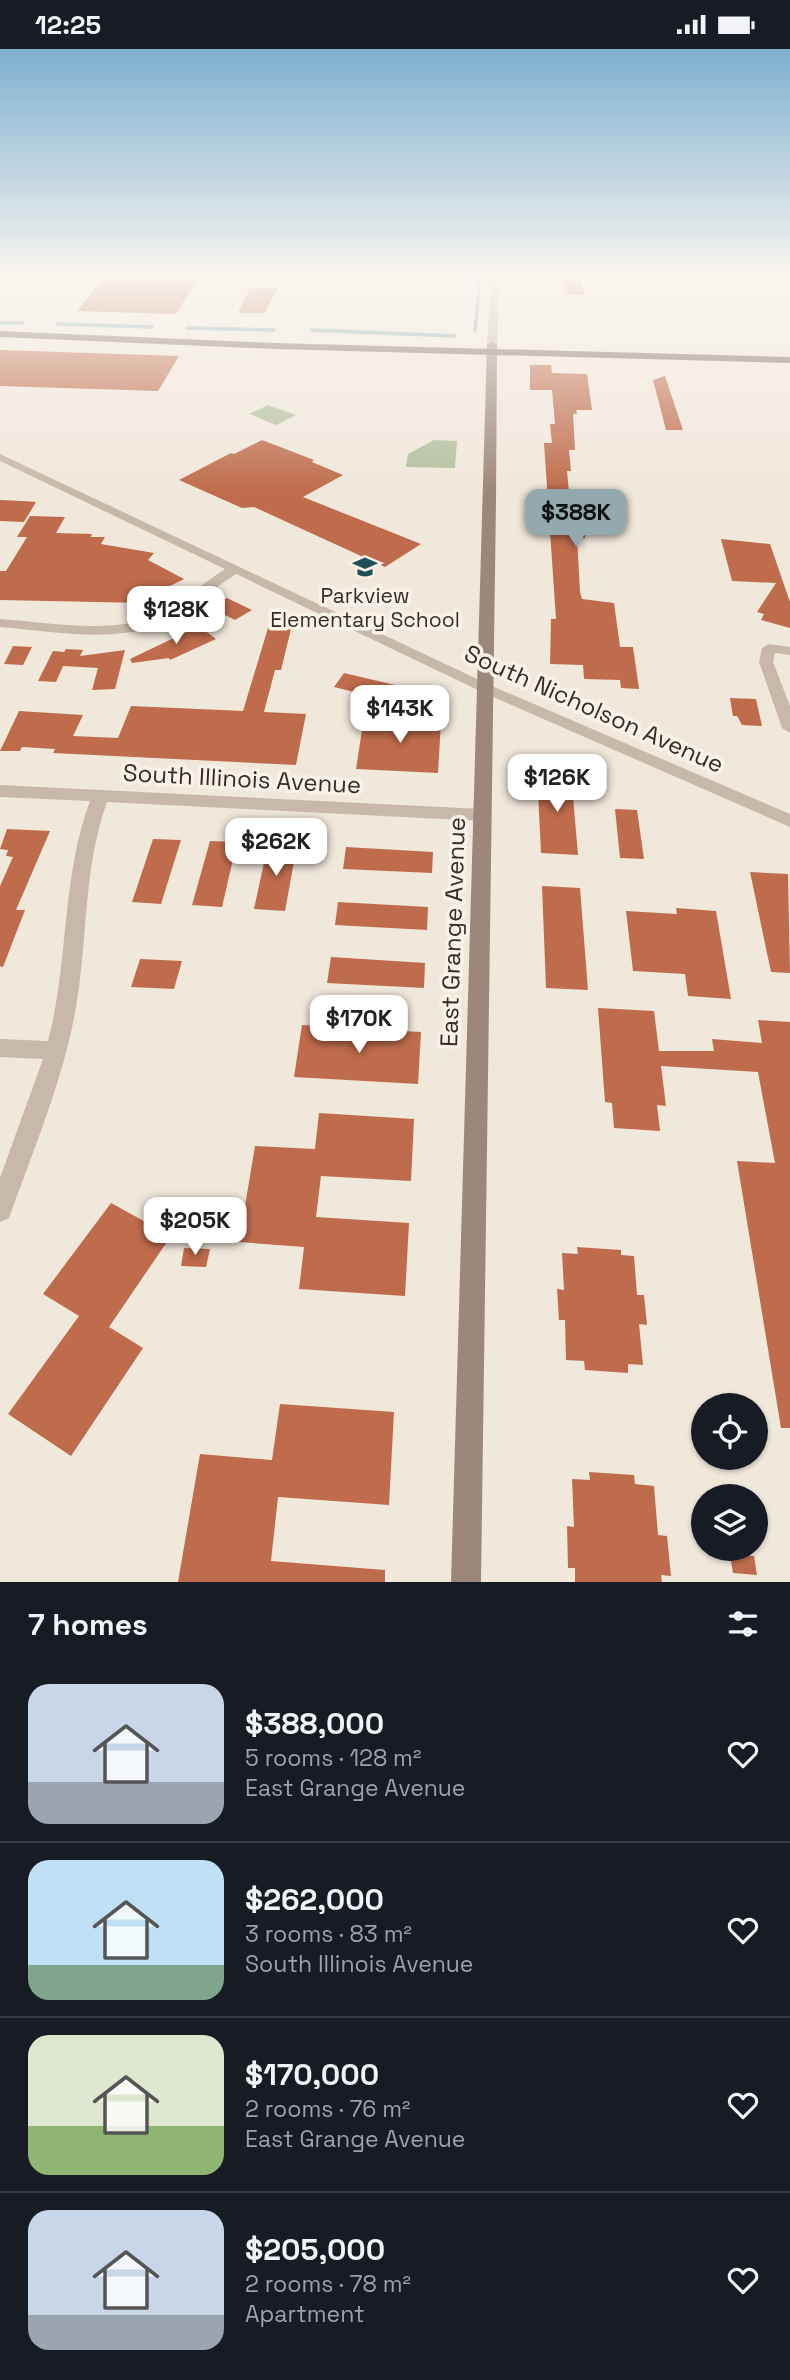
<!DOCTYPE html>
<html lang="en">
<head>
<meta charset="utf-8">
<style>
  body { margin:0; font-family:"Space Grotesk",sans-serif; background:#20242c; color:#f1f3f6; height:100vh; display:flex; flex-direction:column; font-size:26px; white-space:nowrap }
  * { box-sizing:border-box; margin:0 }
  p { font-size:23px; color:#9ea1a6 }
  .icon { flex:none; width:38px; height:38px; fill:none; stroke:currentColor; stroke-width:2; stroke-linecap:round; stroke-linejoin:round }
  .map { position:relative; height:1533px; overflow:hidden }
  .details { display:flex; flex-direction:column; background:#171b24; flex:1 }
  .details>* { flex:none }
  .buttons { position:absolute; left:691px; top:1344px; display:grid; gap:14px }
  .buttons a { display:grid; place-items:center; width:77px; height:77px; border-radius:50%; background:#171b24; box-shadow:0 2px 5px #0004; font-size:35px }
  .price { position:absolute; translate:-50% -60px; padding:0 16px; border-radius:14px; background:#fff; color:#222; font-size:23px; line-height:46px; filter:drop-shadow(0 2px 4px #0008) }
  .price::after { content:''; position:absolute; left:50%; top:42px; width:21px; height:16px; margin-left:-10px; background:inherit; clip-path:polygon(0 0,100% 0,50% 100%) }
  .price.selected { background:#93a9ae; color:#111 }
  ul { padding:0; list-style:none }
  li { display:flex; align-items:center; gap:21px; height:175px; padding:0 28px }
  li+li { border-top:2px solid #363941 }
  li span { display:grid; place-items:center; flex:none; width:196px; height:140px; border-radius:21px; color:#555 }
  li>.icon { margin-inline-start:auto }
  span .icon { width:84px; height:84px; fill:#fffc; stroke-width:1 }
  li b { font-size:30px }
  h2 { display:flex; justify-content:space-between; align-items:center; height:84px; padding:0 28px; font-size:30px }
  .status { display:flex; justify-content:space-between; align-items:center; height:49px; padding:0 35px; background:#171b24; direction:ltr }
  .status svg { height:19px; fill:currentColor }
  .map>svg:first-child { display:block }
</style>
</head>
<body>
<div class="status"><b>12:25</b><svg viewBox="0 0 49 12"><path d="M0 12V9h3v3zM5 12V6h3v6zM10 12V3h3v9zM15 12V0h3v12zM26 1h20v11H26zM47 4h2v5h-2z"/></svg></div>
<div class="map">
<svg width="790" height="1533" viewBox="0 0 790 1533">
  <rect width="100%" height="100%" fill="#f1e8dc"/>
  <g fill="#b2bf9d">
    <polygon points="268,356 296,366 276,376 249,365"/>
    <polygon points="434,391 457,392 455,419 406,418 408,405"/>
  </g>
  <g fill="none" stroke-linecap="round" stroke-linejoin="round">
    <g stroke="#7da8ac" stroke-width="3.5">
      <polyline points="0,274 23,274"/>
      <polyline points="57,275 152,278"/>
      <polyline points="187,279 274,281"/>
      <polyline points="312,281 455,287"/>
      <polyline points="475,282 480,228"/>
    </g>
  </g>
  <g fill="#bf6c4c">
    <polygon points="562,228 581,228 584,246 565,245"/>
    <polygon points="141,229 197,231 176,265 77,262 103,230"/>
    <polygon points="250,239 278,239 265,264 238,264"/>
    <polygon points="0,301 179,307 158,342 0,337"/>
    <polygon points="530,316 551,316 552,324 587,325 592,361 576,361 577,365 573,365 575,401 569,401 571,422 567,422 571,465 583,466 585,489 577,488 580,543 582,550 614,554 620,598 633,598 639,640 621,639 620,631 584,630 583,616 550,615 551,570 556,570 544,394 552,394 550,375 555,375 552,341 530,341"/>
    <polygon points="665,327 683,381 666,381 653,331"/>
    <polygon points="262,391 314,411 312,413 343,426 303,448 421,495 385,518 254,458 242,459 179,431 231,404 234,405"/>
    <polygon points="0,451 23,452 36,453 24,473 0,472"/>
    <polygon points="30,467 65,468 56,484 92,485 91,488 105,488 101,495 154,504 148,511 184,530 156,544 158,553 145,554 0,551 0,522 6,522 27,488 17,488"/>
    <polygon points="721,490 770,495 790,553 790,579 761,571 764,565 757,563 776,534 732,532"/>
    <polygon points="227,549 252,561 235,571 211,559"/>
    <polygon points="199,577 216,590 170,611 169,609 132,614 130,610"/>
    <polygon points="268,579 291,580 281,621 275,621 264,663 306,665 296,716 53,704 55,700 22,698 20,702 0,702 19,662 83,666 73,687 118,689 131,657 243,662"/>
    <polygon points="13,597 32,598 23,616 4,615"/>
    <polygon points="66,600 83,601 80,607 125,601 115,640 92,641 98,619 63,617 56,633 38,632 53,602 64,603"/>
    <polygon points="344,624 412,640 403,655 334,638"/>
    <polygon points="730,649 756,650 762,677 742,676 737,667 733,667"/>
    <polygon points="364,668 441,672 438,724 356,720"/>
    <polygon points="537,723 571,724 578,806 541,804"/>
    <polygon points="615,760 637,761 644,810 620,809"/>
    <polygon points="7,780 50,782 16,861 25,861 3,918 0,917 0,837 13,808 6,807 8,801 0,800"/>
    <polygon points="153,790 181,791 161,855 132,853"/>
    <polygon points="210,792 237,793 222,858 192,856"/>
    <polygon points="268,795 297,796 285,862 254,860"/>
    <polygon points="346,798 433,803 432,824 343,820"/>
    <polygon points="750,823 788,825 790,924 771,923"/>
    <polygon points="542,837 580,839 588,941 546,939"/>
    <polygon points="338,853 428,858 427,881 335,876"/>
    <polygon points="676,859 716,862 731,950 688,947 685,925 633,922 626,862 677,865"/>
    <polygon points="331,908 425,914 424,939 327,934"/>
    <polygon points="140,910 182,912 174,940 131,938"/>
    <polygon points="598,959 654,962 659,1002 714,1002 712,990 762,994 758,971 790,973 790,1379 781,1379 737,1112 775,1114 758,1023 661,1017 666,1057 657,1056 660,1082 614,1079 612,1054 605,1053"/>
    <polygon points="302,976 421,983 418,1035 294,1028"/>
    <polygon points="319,1064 414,1070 411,1132 321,1127 316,1168 409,1174 405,1247 299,1240 304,1198 239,1193 255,1097 315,1100"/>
    <polygon points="111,1154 171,1187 109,1278 143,1299 71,1407 8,1365 79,1267 43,1245"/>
    <polygon points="577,1198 621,1201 621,1206 634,1207 637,1246 644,1246 647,1276 639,1275 643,1316 628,1315 628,1324 585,1321 584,1312 566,1311 565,1271 559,1271 557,1240 564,1241 562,1204 578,1205"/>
    <polygon points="184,1199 210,1200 206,1218 181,1217"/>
    <polygon points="280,1355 394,1363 389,1456 278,1448 271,1512 385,1521 385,1533 178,1533 200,1405 272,1411"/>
    <polygon points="589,1423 634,1426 635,1435 654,1437 658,1486 667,1487 671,1527 661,1526 662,1533 575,1533 575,1519 568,1519 567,1477 574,1478 572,1430 590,1431"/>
    <polygon points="730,1506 754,1507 757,1526 733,1524"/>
  </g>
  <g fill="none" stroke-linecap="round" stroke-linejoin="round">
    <g fill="#c8b8a9" fill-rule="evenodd">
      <polygon points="495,231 499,234 497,296 492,299 487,296 491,234"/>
      <path d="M0,405L492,637L790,765V778L482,643L236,525C211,541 189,562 163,574C114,595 51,582 0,578V570C44,573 111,585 152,568C179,557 201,535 225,520L0,412Z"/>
      <polygon points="769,595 790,598 790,606 775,604 773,613 790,657 790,684 782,679 759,613 762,599"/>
      <path d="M0,736L482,760L491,766L482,772L107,753C83,820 88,889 76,958C64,1028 36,1094 12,1161L9,1169L0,1173V1129L43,1010L0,1008V990L48,992C69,913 61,830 90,752L0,748Z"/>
    </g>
    <polygon fill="#9c887a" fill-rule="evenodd" points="492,293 497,296 496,451 481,1533 451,1533 487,296"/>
    <polygon fill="#77655a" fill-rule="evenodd" points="0,282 275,294 790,308 790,314 275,300 0,288"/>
  </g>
  <linearGradient id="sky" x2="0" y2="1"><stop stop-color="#7dafd0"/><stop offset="0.51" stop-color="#f9f5ef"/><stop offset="1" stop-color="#f9f5ef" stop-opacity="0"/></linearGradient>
  <rect width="790" height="443" fill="url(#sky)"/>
  <defs>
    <g id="school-bare" transform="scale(1.89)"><path d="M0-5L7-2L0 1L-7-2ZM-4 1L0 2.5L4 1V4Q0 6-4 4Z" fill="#204f55" stroke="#f8f2e8" stroke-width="2.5" paint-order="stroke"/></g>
  </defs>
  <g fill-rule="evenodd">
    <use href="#school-bare" x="365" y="518"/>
  </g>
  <g text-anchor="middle" stroke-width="7" stroke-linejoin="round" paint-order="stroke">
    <g font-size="21" fill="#352d28" stroke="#f8f2e8">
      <text x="365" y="554">Parkview<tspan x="365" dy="24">Elementary School</tspan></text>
    </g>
    <g font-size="24" fill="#352d28" stroke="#f8f2e8">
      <text transform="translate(594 660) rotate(24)" y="8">South Nicholson Avenue</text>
      <text transform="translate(242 730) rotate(3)" y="8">South Illinois Avenue</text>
      <text transform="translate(453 883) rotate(-88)" y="8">East Grange Avenue</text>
    </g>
  </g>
</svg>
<div class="buttons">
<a><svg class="icon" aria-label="locate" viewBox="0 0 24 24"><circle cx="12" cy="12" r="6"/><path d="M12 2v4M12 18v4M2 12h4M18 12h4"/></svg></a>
<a><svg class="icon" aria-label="layers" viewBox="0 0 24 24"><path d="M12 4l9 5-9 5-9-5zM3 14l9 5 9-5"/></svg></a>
</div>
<b class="price selected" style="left:576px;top:500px">$388K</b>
<b class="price" style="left:176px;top:597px">$128K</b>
<b class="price" style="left:400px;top:696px">$143K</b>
<b class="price" style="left:557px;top:765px">$126K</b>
<b class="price" style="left:276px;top:829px">$262K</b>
<b class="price" style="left:359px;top:1006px">$170K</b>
<b class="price" style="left:195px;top:1208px">$205K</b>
</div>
<section class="details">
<h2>7 homes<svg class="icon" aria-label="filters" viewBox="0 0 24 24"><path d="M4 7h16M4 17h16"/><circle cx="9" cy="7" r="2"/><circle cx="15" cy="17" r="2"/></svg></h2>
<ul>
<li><span style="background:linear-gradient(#c9d6e8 70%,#9aa5b1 0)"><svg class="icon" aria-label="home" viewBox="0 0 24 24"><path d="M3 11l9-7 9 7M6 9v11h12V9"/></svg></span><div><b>$388,000</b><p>5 rooms · 128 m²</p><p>East Grange Avenue</p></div><svg class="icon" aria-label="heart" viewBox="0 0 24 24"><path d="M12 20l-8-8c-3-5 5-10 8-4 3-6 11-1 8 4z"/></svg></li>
<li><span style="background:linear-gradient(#bfe0f5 75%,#7fa58c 0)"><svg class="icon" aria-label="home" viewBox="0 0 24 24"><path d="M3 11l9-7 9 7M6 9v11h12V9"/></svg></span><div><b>$262,000</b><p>3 rooms · 83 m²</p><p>South Illinois Avenue</p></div><svg class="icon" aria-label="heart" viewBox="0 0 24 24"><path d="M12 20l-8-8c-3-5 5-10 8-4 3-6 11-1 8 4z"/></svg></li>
<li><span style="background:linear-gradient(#dfe7d0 65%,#8fb573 0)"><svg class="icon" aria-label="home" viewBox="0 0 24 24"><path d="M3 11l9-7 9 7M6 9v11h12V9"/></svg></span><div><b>$170,000</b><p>2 rooms · 76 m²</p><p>East Grange Avenue</p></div><svg class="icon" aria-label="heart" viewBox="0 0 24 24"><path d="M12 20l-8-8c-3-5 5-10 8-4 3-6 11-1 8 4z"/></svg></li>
<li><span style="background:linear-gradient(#c9d6e8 75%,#9aa5b1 0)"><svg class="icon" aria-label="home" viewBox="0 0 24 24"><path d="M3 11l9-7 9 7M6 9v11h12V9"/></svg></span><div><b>$205,000</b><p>2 rooms · 78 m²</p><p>Apartment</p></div><svg class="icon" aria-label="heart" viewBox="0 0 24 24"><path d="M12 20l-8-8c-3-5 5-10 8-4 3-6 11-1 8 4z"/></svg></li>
</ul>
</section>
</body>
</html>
